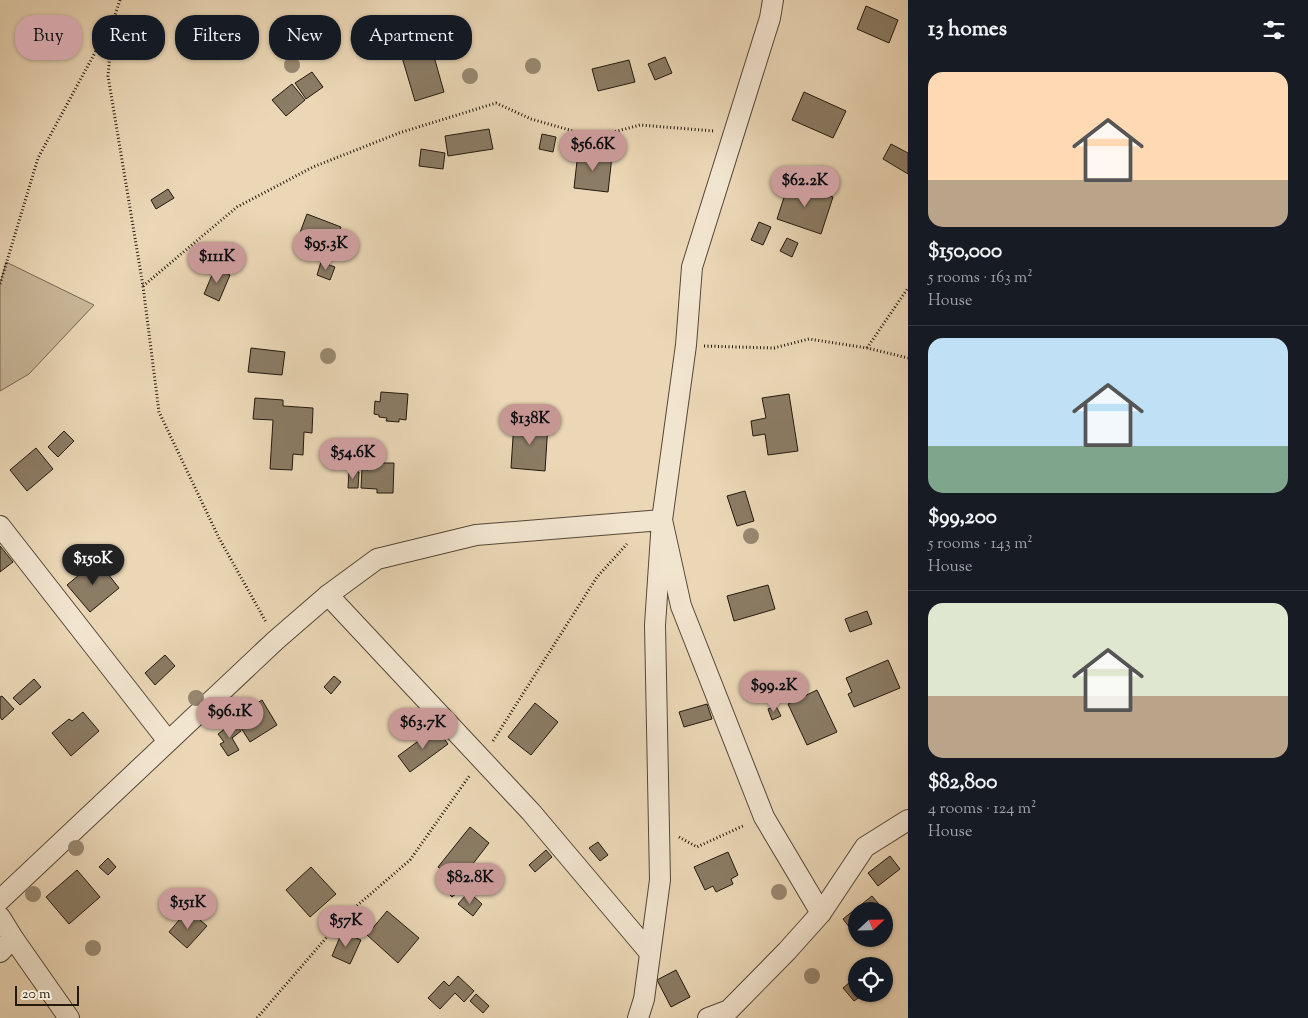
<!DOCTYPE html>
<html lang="en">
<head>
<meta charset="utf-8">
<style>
  body { margin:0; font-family:"Sorts Mill Goudy",serif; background:#242831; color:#f1f3f6; height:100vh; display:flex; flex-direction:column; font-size:19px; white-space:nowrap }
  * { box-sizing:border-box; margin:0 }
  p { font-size:16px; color:#9ea1a6 }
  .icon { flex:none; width:28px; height:28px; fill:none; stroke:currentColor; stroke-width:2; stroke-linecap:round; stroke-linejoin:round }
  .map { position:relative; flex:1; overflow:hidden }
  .sheet { display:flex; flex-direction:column; background:#171b24; width:400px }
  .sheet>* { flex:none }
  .guide { position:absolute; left:15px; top:15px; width:475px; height:45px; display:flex; gap:10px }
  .needle { width:32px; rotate:68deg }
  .tools { position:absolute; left:848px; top:902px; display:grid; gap:10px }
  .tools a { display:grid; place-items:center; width:45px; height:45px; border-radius:50%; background:#171b24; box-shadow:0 1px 4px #0004; font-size:25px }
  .scale { position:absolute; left:15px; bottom:12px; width:64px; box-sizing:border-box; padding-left:5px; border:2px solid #23190d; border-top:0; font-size:14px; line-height:18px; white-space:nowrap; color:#23190d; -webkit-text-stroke:4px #f2e5d0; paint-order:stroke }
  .price { position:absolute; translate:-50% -42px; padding:0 11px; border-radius:18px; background:#c59692; color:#111; font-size:16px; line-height:32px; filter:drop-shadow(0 1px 2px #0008) }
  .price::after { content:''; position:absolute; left:50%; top:30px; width:15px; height:11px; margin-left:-8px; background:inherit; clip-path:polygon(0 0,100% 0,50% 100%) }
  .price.on { background:#222; color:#fff }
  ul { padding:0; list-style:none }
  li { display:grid; align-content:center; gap:10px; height:265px; padding:0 20px }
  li+li { border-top:1px solid #363941 }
  li span { display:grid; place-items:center; height:155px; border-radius:15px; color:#555 }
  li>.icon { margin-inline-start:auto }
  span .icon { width:90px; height:90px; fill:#fffc; stroke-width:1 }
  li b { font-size:21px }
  h2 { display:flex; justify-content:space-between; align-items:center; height:60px; padding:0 20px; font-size:21px }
  .tag { padding:0 18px; border-radius:20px; background:#171b24; box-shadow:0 1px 4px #0004; font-size:18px; line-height:45px }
  .tag.on { background:#c59692; color:#111 }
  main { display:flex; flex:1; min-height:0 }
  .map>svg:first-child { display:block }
</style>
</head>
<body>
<main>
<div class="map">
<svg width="908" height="1018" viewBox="0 0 908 1018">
  <rect width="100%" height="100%" fill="#ebd7b6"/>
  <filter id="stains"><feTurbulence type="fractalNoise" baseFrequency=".004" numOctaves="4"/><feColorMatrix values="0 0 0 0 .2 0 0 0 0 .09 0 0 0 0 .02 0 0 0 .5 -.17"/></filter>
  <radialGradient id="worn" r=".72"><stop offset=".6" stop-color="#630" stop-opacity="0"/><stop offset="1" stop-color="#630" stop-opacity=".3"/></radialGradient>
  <polygon fill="#c9b799" stroke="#766853" points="6,262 94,305 29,374 0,391 0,284"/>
  <g fill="#8b7c65" stroke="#23190d">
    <polygon points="866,6 898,20 889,43 857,29"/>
    <polygon points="431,46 444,92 415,101 401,54"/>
    <polygon points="665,57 672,73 655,80 648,64"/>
    <polygon points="629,60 635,82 598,91 592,69"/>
    <polygon points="312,72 323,87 306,99 295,83"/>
    <polygon points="292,84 305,100 286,116 272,100"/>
    <polygon points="804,92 846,111 833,138 792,120"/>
    <polygon points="489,129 493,149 448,156 445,136"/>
    <polygon points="542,134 556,137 553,152 539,149"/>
    <polygon points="891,144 908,153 908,174 883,159"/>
    <polygon points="421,149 445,153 443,169 419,166"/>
    <polygon points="578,152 612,156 608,192 574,188"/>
    <polygon points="789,182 833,197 821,234 777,219"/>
    <polygon points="168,189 174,198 156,209 151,200"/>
    <polygon points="307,214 341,227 329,259 295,246"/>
    <polygon points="759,222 771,227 763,245 751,240"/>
    <polygon points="787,238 798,243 792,257 780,251"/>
    <polygon points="321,262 335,267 330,280 317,275"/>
    <polygon points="215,268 230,275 219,301 204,294"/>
    <polygon points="251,348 285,352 282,375 248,372"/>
    <polygon points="381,392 408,394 406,420 399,419 399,422 386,421 387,418 379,417 379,415 374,414 375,401 380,402"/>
    <polygon points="789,394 798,451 768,455 765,434 753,436 751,421 766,418 762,398"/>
    <polygon points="255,398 283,400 283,406 313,408 312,433 304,432 303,455 293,454 292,470 270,469 273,420 253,419"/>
    <polygon points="514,422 548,424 545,471 511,468"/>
    <polygon points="64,431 74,441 58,457 48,447"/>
    <polygon points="36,448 53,469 27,491 10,470"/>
    <polygon points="353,450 362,452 360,463 351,461"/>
    <polygon points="378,463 394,463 393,493 377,493 377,489 361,488 362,469 368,470 368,466 378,466"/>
    <polygon points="349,471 359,472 358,488 348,488"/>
    <polygon points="745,491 754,521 737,526 727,496"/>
    <polygon points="0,546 13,562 0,572"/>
    <polygon points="97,560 119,588 90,612 67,585"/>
    <polygon points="768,585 775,609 734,621 727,596"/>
    <polygon points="867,611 872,624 850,632 845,619"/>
    <polygon points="165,655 175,666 155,685 145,673"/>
    <polygon points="888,660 900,688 854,707 848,694 852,692 846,678"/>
    <polygon points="334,676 341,682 331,694 324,687"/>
    <polygon points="34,679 41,687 20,705 13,698"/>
    <polygon points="817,690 837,732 807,745 788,704"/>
    <polygon points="2,696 14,709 2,720 0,717 0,697"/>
    <polygon points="262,700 277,725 250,742 234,717"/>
    <polygon points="535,703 558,722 531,755 508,737"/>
    <polygon points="707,704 712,719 684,727 679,712"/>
    <polygon points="776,706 781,716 772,720 768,709"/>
    <polygon points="83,712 99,731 71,756 52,733 69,719 72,721"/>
    <polygon points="234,722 241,731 232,738 239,750 228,756 220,744 224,742 218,734"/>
    <polygon points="436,728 448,744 410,772 398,756"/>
    <polygon points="470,827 489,843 458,883 438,867"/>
    <polygon points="598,842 608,855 600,861 589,848"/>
    <polygon points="546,850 552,857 535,872 529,865"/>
    <polygon points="728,852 738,875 731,879 733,884 716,892 713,886 705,890 694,867"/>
    <polygon points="890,856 900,869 878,886 868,873"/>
    <polygon points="108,858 116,867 108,875 99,867"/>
    <polygon points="311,867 336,894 310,917 286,890"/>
    <polygon points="77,870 100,897 69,924 46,897"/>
    <polygon points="446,879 458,892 452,897 440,885"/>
    <polygon points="466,895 471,899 473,896 482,904 473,916 458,904"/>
    <polygon points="872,896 883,909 879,911 856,911 856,930 853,932 843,919"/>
    <polygon points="387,911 419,938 398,963 367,935"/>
    <polygon points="192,913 207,926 187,948 169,932 180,919 184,922"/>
    <polygon points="342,932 361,940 350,964 332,956"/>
    <polygon points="676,970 690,997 671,1007 657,980"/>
    <polygon points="458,976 474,991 464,1002 455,993 440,1009 428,998 444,981 449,986"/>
    <polygon points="856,977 856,994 864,994 854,1001 843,988"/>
    <polygon points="476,994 489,1006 483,1013 470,1001"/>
  </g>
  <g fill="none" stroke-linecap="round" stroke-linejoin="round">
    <g stroke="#554837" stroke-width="22">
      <g id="minor">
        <polyline points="773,0 770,18 692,267 686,345 662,520 681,606 764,817 821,913"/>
        <polyline points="0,526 168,741"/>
        <polyline points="328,595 531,812 650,953"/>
        <polyline points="0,900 276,640 328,595 377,559 476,535 662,520 655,625 660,880 644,999 638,1018"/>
        <polyline points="0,917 13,938 69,1018"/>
        <polyline points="0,952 13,938"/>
        <polyline points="708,1018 729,1010 787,951 821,913 865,847 908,820"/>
      </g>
    </g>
    <g stroke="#23190d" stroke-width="3" stroke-dasharray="1 2.5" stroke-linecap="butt">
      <polyline points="120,0 113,21 108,76 143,286 159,412 219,538 266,622"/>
      <polyline points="0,284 38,158 111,23"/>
      <polyline points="143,286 237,207 313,167 399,133 496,103 531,119 594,137 640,125 714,131"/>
      <polyline points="704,346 774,348 809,339 867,348 908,358"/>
      <polyline points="867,348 908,288"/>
      <polyline points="493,741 597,577 627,544"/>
      <polyline points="679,837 697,847 745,825"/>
      <polyline points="257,1018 345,916 410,860 470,775"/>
    </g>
    <use href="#minor" stroke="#f2e5d0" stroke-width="20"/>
  </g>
  <g fill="#988870">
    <circle cx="358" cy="39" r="8"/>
    <circle cx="324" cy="51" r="8"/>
    <circle cx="292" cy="65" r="8"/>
    <circle cx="533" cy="66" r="8"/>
    <circle cx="470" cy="76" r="8"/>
    <circle cx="328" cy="356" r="8"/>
    <circle cx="751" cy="536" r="8"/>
    <circle cx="196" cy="698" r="8"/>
    <circle cx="76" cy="848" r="8"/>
    <circle cx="779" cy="892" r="8"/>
    <circle cx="33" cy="894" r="8"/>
    <circle cx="93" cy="948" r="8"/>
    <circle cx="812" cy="976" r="8"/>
  </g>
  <rect width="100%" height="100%" filter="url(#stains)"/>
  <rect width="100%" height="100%" fill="url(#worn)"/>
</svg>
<div class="tools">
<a><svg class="needle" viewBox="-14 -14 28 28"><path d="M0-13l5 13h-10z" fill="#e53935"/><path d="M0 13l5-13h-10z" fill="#9ea1a6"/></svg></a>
<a><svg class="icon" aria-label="locate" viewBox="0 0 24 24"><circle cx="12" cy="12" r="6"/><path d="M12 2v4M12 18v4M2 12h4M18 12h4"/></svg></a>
</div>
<div class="scale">20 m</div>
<b class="price" style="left:593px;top:172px">$56.6K</b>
<b class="price" style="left:805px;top:208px">$62.2K</b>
<b class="price" style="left:326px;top:271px">$95.3K</b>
<b class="price" style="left:217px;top:284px">$111K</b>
<b class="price" style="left:530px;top:446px">$138K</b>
<b class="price" style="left:353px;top:480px">$54.6K</b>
<b class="price on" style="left:93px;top:586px">$150K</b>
<b class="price" style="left:774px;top:713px">$99.2K</b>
<b class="price" style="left:230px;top:739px">$96.1K</b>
<b class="price" style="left:423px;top:750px">$63.7K</b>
<b class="price" style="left:470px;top:905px">$82.8K</b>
<b class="price" style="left:188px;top:930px">$151K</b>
<b class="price" style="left:346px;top:948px">$57K</b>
<div class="guide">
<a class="tag on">Buy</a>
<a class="tag">Rent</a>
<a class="tag">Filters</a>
<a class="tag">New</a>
<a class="tag">Apartment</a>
</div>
</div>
<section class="sheet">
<h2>13 homes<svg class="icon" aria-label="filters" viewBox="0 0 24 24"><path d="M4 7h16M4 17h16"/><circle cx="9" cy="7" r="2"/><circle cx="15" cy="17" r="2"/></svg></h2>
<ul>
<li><span style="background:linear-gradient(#ffd9b3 70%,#b9a48a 0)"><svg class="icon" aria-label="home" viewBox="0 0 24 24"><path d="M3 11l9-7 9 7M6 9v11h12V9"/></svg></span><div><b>$150,000</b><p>5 rooms · 163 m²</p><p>House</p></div></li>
<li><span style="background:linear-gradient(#bfe0f5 70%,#7fa58c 0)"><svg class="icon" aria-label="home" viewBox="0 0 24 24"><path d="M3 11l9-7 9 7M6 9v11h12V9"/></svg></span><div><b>$99,200</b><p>5 rooms · 143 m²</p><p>House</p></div></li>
<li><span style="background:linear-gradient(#dfe7d0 60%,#b9a48a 0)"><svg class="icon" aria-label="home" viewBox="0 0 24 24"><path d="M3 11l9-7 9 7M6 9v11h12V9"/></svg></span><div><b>$82,800</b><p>4 rooms · 124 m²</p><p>House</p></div></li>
</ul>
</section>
</main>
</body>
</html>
